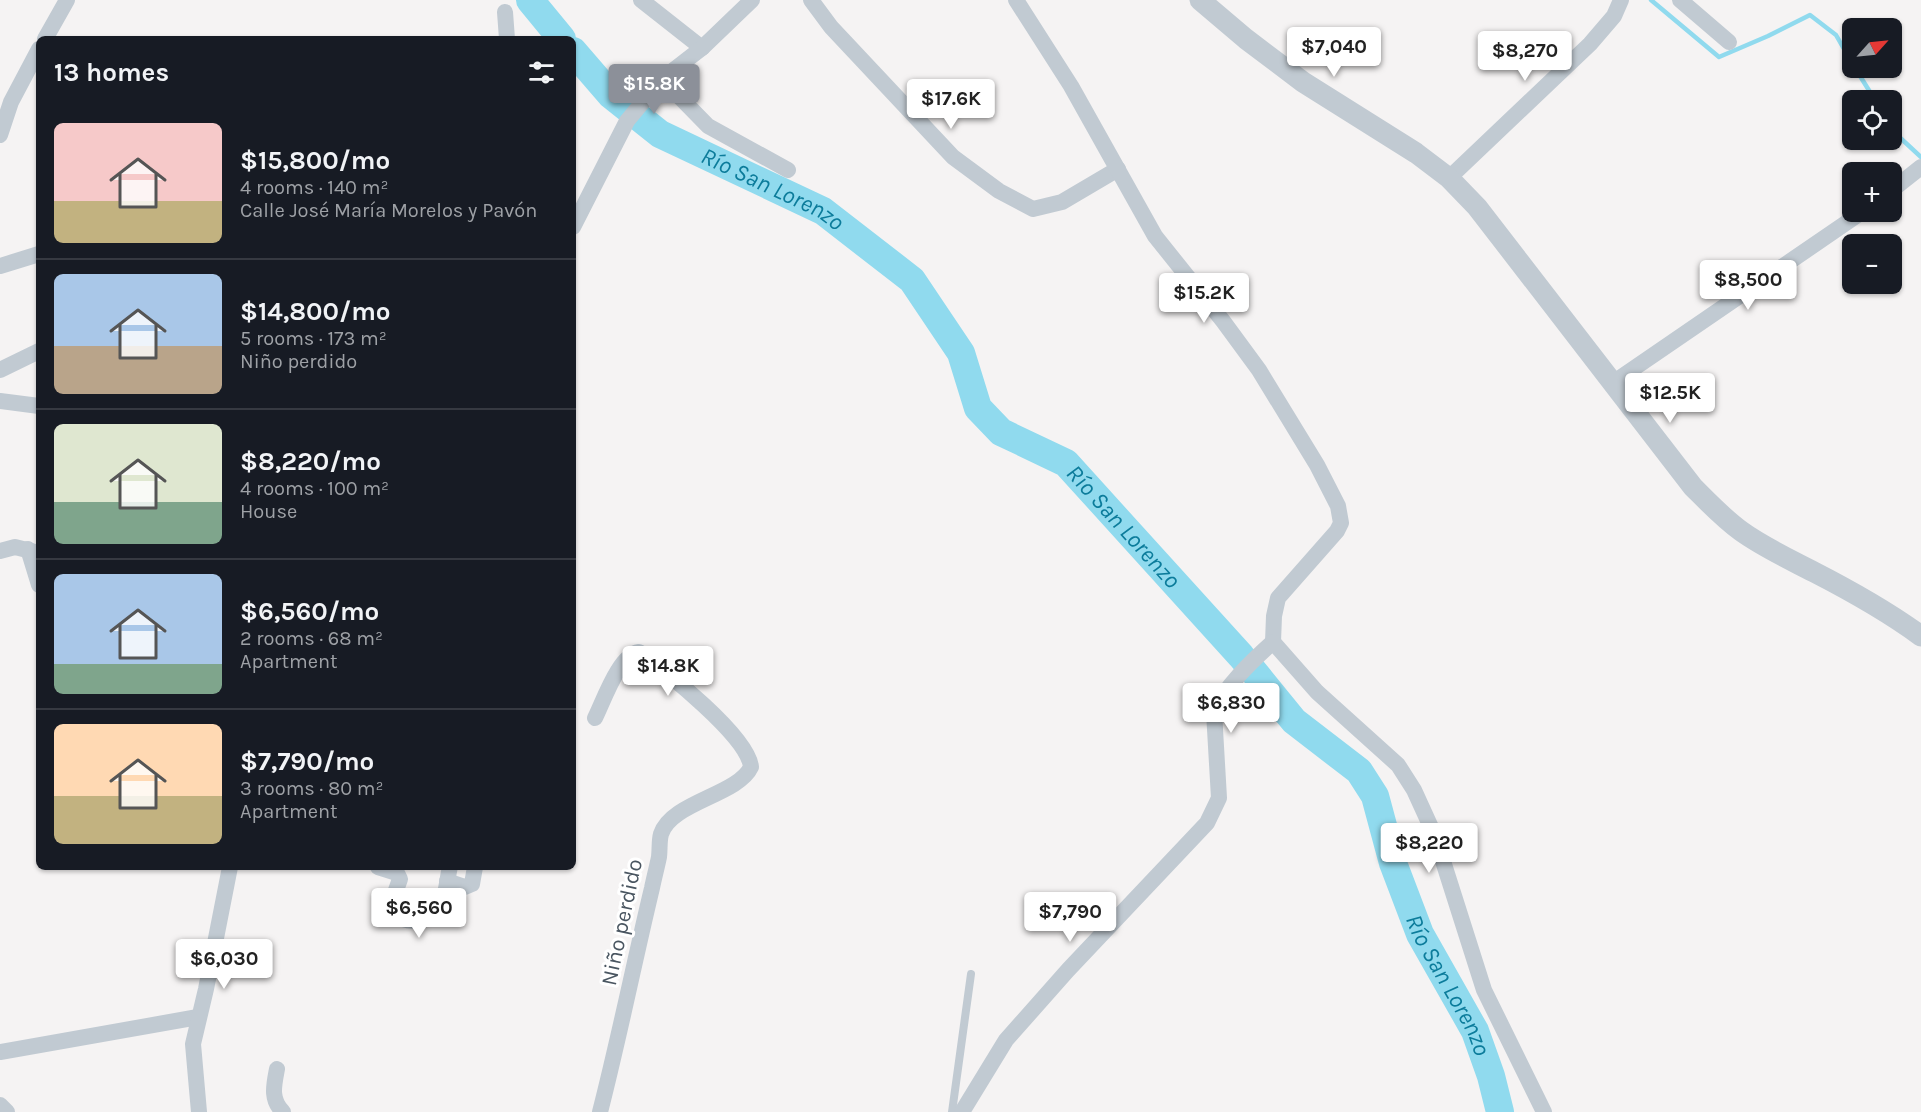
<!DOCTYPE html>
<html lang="en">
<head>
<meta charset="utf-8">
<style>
  body { margin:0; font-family:Karla,sans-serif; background:#242831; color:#f1f3f6; height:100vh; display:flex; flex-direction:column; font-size:22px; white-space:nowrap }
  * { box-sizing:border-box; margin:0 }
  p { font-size:20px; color:#9ea1a6 }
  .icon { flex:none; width:33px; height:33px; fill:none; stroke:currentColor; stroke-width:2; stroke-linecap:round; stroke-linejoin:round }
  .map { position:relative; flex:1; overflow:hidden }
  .side { position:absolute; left:36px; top:36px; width:540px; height:834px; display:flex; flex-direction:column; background:#171b24; border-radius:9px; box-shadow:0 2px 4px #0004 }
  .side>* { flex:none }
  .needle { width:39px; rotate:63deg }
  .controls { position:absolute; left:1842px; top:18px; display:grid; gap:12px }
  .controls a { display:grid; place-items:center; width:60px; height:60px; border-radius:9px; background:#171b24; box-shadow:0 2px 4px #0004; font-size:30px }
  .price { position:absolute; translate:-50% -51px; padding:0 14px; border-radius:6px; background:#fff; color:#222; font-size:20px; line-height:39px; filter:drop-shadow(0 2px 3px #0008) }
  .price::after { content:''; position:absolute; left:50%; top:36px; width:18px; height:14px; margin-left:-9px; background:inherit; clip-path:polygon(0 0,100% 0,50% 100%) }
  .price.selected { background:#8c9099; color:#fff }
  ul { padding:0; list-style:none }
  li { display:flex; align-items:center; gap:18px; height:150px; padding:0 18px }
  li+li { border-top:2px solid #363941 }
  li span { display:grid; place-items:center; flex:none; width:168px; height:120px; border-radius:9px; color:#555 }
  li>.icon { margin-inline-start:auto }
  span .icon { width:72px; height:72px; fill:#fffc; stroke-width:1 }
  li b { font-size:26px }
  h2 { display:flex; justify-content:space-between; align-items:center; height:72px; padding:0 18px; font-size:26px }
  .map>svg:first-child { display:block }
</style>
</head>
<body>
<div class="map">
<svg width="1921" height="1112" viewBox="0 0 1921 1112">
  <rect width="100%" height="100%" fill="#f5f3f3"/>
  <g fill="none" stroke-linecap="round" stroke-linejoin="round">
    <g stroke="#90daee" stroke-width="4.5">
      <polyline points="1651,0 1719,57 1768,36 1810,15 1836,35 1852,63"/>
      <polyline points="1855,68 1875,100"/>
      <polyline points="1892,127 1895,133 1921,157"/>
    </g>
    <g stroke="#90daee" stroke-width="28">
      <polyline points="530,0 562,39"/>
      <path id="s1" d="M573,51L611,95L660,134L823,211L912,280L961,353L978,408L1001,432L1066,463L1241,656L1294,721L1359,771L1375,796L1393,863L1420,934L1475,1031L1491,1076L1500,1112"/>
    </g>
    <polyline stroke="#c1cad2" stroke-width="8" points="952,1112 971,974"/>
    <g stroke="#c1cad2" stroke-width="16">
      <polyline points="641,0 702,48"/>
      <polyline points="811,0 831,27 953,157 999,191 1033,209 1062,202 1118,169"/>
      <polyline points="1016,0 1071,86 1155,236 1223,321 1259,370 1317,465 1338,506 1341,523 1337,531 1278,598 1274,616 1273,642"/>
      <polyline points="1680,0 1729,42"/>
      <polyline points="505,12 507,39"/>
      <polyline points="45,39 67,0"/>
      <polyline points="662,79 708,126 788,170"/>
      <polyline points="0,135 11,102 39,49"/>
      <polyline points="1449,178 1590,44 1614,16 1621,0"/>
      <polyline points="1892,190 1921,167"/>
      <polyline points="573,227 627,121 662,79 702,48 752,0"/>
      <polyline points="0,266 39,254"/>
      <polyline points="0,370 39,351"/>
      <polyline points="1614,382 1862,212"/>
      <polyline points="0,401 39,406"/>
      <polyline points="28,549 39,585"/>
      <polyline points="0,551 15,547 39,553"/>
      <path d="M595,718C604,700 619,655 639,652C665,671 748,736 751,767C738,795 671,802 661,834C659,841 660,849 659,857C657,867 654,878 652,888C634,963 619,1038 600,1112"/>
      <path d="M378,867L397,873L400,879L389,910C404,926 431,924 441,904C447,894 447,878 450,867"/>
      <polyline points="447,881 465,887 472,884 475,867"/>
      <polyline points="0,1052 198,1017"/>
      <path d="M277,1069C274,1085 270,1099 283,1112"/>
      <polyline points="0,1105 7,1112"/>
      <polyline points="199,1112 193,1044 206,989 230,867"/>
      <path d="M962,1112L1006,1040L1068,970L1207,823L1219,798L1214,712C1224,687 1253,660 1273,642L1317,692L1398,765L1414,790L1435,836L1484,990L1544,1112"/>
    </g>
    <path stroke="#c1cad2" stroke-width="21" d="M1200,0L1246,39L1303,82L1416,153L1449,178L1477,207L1693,487C1708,502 1723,518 1741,531C1763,547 1789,559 1814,572C1851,591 1887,611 1921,636"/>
  </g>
  <g text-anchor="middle" stroke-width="6" stroke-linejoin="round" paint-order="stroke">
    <g font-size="22" fill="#4a5661" stroke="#fff">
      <text transform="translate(621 922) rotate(-78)" y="8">Niño perdido</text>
    </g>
    <g font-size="24" font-style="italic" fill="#0c7c9b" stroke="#fff">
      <text dy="8" stroke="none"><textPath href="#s1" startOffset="246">Río San Lorenzo</textPath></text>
      <text dy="8" stroke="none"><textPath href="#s1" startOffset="750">Río San Lorenzo</textPath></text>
      <text dy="8" stroke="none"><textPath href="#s1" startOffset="1324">Río San Lorenzo</textPath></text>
    </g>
  </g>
</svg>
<div class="controls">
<a><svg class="needle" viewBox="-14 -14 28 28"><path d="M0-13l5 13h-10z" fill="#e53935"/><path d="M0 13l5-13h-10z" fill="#9ea1a6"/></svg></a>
<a><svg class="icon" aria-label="locate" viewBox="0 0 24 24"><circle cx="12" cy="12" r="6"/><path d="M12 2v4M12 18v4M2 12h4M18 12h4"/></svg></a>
<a>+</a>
<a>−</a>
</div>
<b class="price" style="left:1334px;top:78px">$7,040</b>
<b class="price" style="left:1525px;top:82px">$8,270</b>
<b class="price selected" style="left:654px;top:115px">$15.8K</b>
<b class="price" style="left:951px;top:130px">$17.6K</b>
<b class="price" style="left:1748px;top:311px">$8,500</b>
<b class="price" style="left:1204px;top:324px">$15.2K</b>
<b class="price" style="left:1670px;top:424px">$12.5K</b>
<b class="price" style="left:668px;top:697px">$14.8K</b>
<b class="price" style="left:1231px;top:734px">$6,830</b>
<b class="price" style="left:1429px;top:874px">$8,220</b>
<b class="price" style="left:419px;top:939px">$6,560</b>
<b class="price" style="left:1070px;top:943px">$7,790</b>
<b class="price" style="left:224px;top:990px">$6,030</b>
<section class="side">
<h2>13 homes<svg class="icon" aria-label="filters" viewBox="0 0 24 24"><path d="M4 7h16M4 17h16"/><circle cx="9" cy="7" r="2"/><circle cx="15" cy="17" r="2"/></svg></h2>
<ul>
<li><span style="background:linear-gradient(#f6c9c9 65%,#c2b280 0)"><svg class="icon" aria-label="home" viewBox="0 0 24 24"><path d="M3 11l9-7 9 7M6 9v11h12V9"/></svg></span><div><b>$15,800/mo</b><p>4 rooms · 140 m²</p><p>Calle José María Morelos y Pavón</p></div></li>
<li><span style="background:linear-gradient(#a9c7e8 60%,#b9a48a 0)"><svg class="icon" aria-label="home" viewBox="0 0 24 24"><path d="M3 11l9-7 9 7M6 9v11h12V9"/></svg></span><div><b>$14,800/mo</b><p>5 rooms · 173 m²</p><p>Niño perdido</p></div></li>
<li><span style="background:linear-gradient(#dfe7d0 65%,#7fa58c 0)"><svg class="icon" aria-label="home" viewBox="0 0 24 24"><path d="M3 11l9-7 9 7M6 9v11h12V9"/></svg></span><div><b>$8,220/mo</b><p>4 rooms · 100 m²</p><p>House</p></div></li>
<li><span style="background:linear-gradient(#a9c7e8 75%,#7fa58c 0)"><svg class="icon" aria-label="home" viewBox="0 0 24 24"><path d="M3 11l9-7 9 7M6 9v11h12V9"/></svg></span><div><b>$6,560/mo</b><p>2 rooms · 68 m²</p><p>Apartment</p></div></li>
<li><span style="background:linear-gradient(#ffd9b3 60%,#c2b280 0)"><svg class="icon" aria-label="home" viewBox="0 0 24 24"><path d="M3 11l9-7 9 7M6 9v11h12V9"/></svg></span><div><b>$7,790/mo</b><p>3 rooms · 80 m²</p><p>Apartment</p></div></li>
</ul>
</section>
</div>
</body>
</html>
